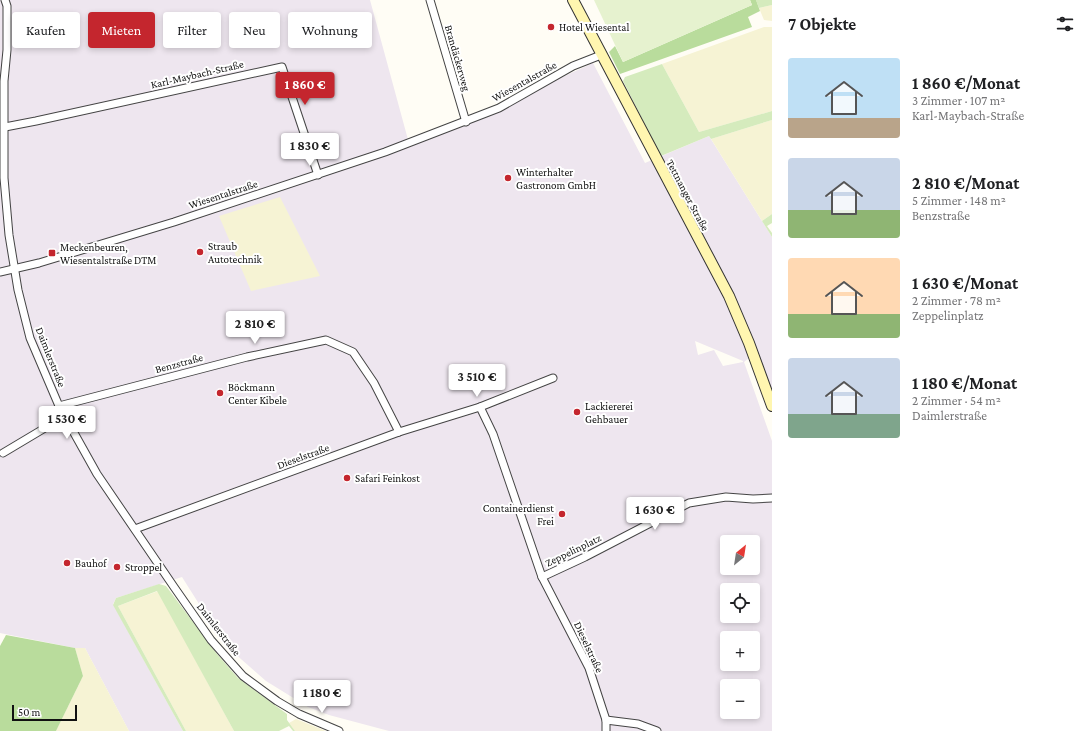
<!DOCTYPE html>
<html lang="de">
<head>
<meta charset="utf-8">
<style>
  body { margin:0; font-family:"Crimson Pro",serif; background:#f6f6f6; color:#202124; height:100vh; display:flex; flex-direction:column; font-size:15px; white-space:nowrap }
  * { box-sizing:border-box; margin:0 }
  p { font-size:13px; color:#757577 }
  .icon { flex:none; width:22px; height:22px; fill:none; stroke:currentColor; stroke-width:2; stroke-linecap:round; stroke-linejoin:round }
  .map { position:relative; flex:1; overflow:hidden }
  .details { display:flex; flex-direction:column; background:#fff; width:320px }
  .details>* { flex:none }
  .top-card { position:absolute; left:12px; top:12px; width:380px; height:36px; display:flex; gap:8px }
  .needle { width:26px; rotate:30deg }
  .fabs { position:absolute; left:720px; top:535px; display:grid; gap:8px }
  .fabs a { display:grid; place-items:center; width:40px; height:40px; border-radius:4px; background:#fff; box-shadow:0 2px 6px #0003; font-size:20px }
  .scale { position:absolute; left:12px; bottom:10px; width:65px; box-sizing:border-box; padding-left:4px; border:2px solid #111; border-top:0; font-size:11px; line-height:14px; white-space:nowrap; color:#111; -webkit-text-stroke:3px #fff; paint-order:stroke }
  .price { position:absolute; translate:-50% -34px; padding:0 9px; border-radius:4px; background:#fff; color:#222; font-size:13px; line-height:26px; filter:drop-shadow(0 1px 2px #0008) }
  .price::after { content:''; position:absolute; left:50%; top:24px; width:12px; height:9px; margin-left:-6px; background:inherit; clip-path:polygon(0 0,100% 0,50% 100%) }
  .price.selected { background:#c4262e; color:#fff }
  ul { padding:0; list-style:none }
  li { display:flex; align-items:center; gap:12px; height:100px; padding:0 16px }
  li span { display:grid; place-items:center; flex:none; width:112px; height:80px; border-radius:4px; color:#555 }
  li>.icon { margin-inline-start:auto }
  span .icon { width:48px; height:48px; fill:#fffc; stroke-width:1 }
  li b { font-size:17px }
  h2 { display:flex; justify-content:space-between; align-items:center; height:48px; padding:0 16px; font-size:17px }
  .chip { padding:0 14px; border-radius:4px; background:#fff; box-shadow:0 2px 6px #0003; font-size:14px; line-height:36px }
  .chip.selected { background:#c4262e; color:#fff }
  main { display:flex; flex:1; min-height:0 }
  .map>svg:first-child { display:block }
</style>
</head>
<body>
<main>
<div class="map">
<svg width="772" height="731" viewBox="0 0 772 731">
  <rect width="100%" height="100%" fill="#fffdf5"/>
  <path fill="#eee6ef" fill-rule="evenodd" d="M0,0H370L410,147L593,63L645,163L709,136L772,237V394L756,352L744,362L772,441V731H389L329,715L308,707L266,681L225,645L182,577L116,598L113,604L183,731H129L85,648H75L0,633ZM695,341L743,361V362L723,366L714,350L698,355ZM727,542H753V568H727ZM727,590H753V616H727ZM727,638H753V664H727ZM727,686H753V712H727Z"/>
  <g fill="#f6f3d4">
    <polygon points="772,5 772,21 764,20 759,8"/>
    <polygon points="764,27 772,27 772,111 699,132 662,64"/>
    <polygon points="772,120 772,214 762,221 711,139"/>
    <polygon points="280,197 320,276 251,291 219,216"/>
    <polygon points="158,591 234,731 186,731 118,606"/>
    <polygon points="75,648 85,648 129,731 56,731 83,676"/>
    <polygon points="296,719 326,731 295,731 289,723"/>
  </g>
  <g fill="#d5ebbd">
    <polygon points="756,0 772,0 772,5 759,8"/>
    <polygon points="662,64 699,132 772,111 772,120 711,139 709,136 661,156 623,81 625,77"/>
    <polygon points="772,214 772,223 767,226 772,233 772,237 762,221"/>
    <polygon points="159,584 166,586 217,654 238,678 287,714 287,720 295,731 293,731 289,726 279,731 234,731 157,591 118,606 186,731 183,731 113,605 116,598"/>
  </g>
  <g fill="#b9dc9c">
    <polygon points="750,0 756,0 760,11 748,17 752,27 620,74 609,52 615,46 623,62 752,5"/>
    <polygon points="6,635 75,648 83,676 56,731 0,731 0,646"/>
  </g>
  <polygon fill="#e6f2cf" points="594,0 750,0 752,5 623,62"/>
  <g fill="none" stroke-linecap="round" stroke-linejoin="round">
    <g stroke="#444" stroke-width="9">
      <g id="street">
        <polyline points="5,0 7,6 7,50 4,81 4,178 9,235 18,290 30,338 59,406 97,474 174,587 211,640 243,676 277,701 299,714 339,731"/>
        <polyline points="430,0 466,122"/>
        <polyline points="5,127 36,121 282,67 318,175"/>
        <polyline points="0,272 39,263 174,222 385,152 499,108 573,66 601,55"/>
        <polyline points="59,406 247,357 326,340 353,352 374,383 399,432"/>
        <polyline points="480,407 553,378"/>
        <polyline points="3,453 65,416"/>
        <polyline points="135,529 399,432 480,407 493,434 542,577 589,668 606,720 606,731"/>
        <polyline points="542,577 585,557 689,503 726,497 753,499 772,498"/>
        <polyline points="606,720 638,724 657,731"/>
      </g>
    </g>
    <g stroke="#333" stroke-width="12">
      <polyline id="secondary" points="573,0 729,296 749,343 772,406"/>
    </g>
    <use href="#street" stroke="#fff" stroke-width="7"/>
    <use href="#secondary" stroke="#fff6b0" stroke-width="10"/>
  </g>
  <g fill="#c4262e" stroke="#fff" stroke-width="1.5">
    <circle cx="551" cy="27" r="4"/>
    <circle cx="508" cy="178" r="4"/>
    <circle cx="200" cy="252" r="4"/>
    <rect x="48" y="249" width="8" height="8" rx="2"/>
    <circle cx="220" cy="393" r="4"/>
    <circle cx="577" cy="412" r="4"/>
    <circle cx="347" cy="478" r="4"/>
    <circle cx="562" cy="514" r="4"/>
    <circle cx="67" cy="563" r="4"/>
    <circle cx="117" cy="567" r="4"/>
  </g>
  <g text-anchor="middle" stroke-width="4" stroke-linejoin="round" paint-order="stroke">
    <g font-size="11" fill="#111" stroke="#fff" text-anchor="start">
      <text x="559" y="31">Hotel Wiesental</text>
      <text x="516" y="176">Winterhalter<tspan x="516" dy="13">Gastronom GmbH</tspan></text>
      <text x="208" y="250">Straub<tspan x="208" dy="13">Autotechnik</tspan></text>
      <text x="60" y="251">Meckenbeuren,<tspan x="60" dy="13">Wiesentalstraße DTM</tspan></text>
      <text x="228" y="391">Böckmann<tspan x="228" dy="13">Center Kibele</tspan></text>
      <text x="585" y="410">Lackiererei<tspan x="585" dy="13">Gehbauer</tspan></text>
      <text x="355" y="482">Safari Feinkost</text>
      <text x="554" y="512" text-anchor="end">Containerdienst<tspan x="554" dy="13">Frei</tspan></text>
      <text x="75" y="567">Bauhof</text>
      <text x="125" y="571">Stroppel</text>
    </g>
    <g font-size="11" fill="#111" stroke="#fff">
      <text transform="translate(458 58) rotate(74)" y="4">Brandäckerweg</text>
      <text transform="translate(197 74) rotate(-13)" y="4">Karl-Maybach-Straße</text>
      <text transform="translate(524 81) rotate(-29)" y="4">Wiesentalstraße</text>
      <text transform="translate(223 194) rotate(-18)" y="4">Wiesentalstraße</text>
      <text transform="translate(688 195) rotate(62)" y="4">Tettnanger Straße</text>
      <text transform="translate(51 357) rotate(68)" y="4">Daimlerstraße</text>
      <text transform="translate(179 363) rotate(-15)" y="4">Benzstraße</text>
      <text transform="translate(303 456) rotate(-20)" y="4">Dieselstraße</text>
      <text transform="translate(573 550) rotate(-26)" y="4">Zeppelinplatz</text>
      <text transform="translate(219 629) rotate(52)" y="4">Daimlerstraße</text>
      <text transform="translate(589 647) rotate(65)" y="4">Dieselstraße</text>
    </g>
  </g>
</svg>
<div class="fabs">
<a><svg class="needle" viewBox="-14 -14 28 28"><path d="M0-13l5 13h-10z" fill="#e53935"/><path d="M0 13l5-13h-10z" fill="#757577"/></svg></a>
<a><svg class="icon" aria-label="locate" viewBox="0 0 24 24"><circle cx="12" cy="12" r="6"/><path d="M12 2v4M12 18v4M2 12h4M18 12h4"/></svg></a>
<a>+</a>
<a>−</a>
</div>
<div class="scale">50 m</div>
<b class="price selected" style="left:305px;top:106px">1 860 €</b>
<b class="price" style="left:310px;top:167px">1 830 €</b>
<b class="price" style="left:255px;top:345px">2 810 €</b>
<b class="price" style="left:477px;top:398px">3 510 €</b>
<b class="price" style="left:67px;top:440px">1 530 €</b>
<b class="price" style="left:655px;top:531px">1 630 €</b>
<b class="price" style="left:322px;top:714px">1 180 €</b>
<div class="top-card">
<a class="chip">Kaufen</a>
<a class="chip selected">Mieten</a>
<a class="chip">Filter</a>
<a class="chip">Neu</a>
<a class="chip">Wohnung</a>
</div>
</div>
<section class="details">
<h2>7 Objekte<svg class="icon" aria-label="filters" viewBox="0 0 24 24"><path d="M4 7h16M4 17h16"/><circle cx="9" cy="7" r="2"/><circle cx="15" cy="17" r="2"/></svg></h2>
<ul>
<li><span style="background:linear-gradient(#bfe0f5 75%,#b9a48a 0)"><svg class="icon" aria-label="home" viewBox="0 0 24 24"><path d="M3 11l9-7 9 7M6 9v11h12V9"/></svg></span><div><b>1 860 €/Monat</b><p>3 Zimmer · 107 m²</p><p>Karl-Maybach-Straße</p></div></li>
<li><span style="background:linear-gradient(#c9d6e8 65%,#8fb573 0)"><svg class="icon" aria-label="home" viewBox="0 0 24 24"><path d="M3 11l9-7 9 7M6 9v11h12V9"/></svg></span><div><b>2 810 €/Monat</b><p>5 Zimmer · 148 m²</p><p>Benzstraße</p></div></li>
<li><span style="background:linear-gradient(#ffd9b3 70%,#8fb573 0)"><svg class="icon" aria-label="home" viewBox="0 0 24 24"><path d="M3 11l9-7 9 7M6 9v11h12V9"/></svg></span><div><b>1 630 €/Monat</b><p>2 Zimmer · 78 m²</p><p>Zeppelinplatz</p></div></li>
<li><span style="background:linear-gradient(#c9d6e8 70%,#7fa58c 0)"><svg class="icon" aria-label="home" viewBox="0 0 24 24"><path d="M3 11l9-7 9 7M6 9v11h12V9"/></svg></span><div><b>1 180 €/Monat</b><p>2 Zimmer · 54 m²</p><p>Daimlerstraße</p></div></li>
</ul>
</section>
</main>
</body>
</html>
